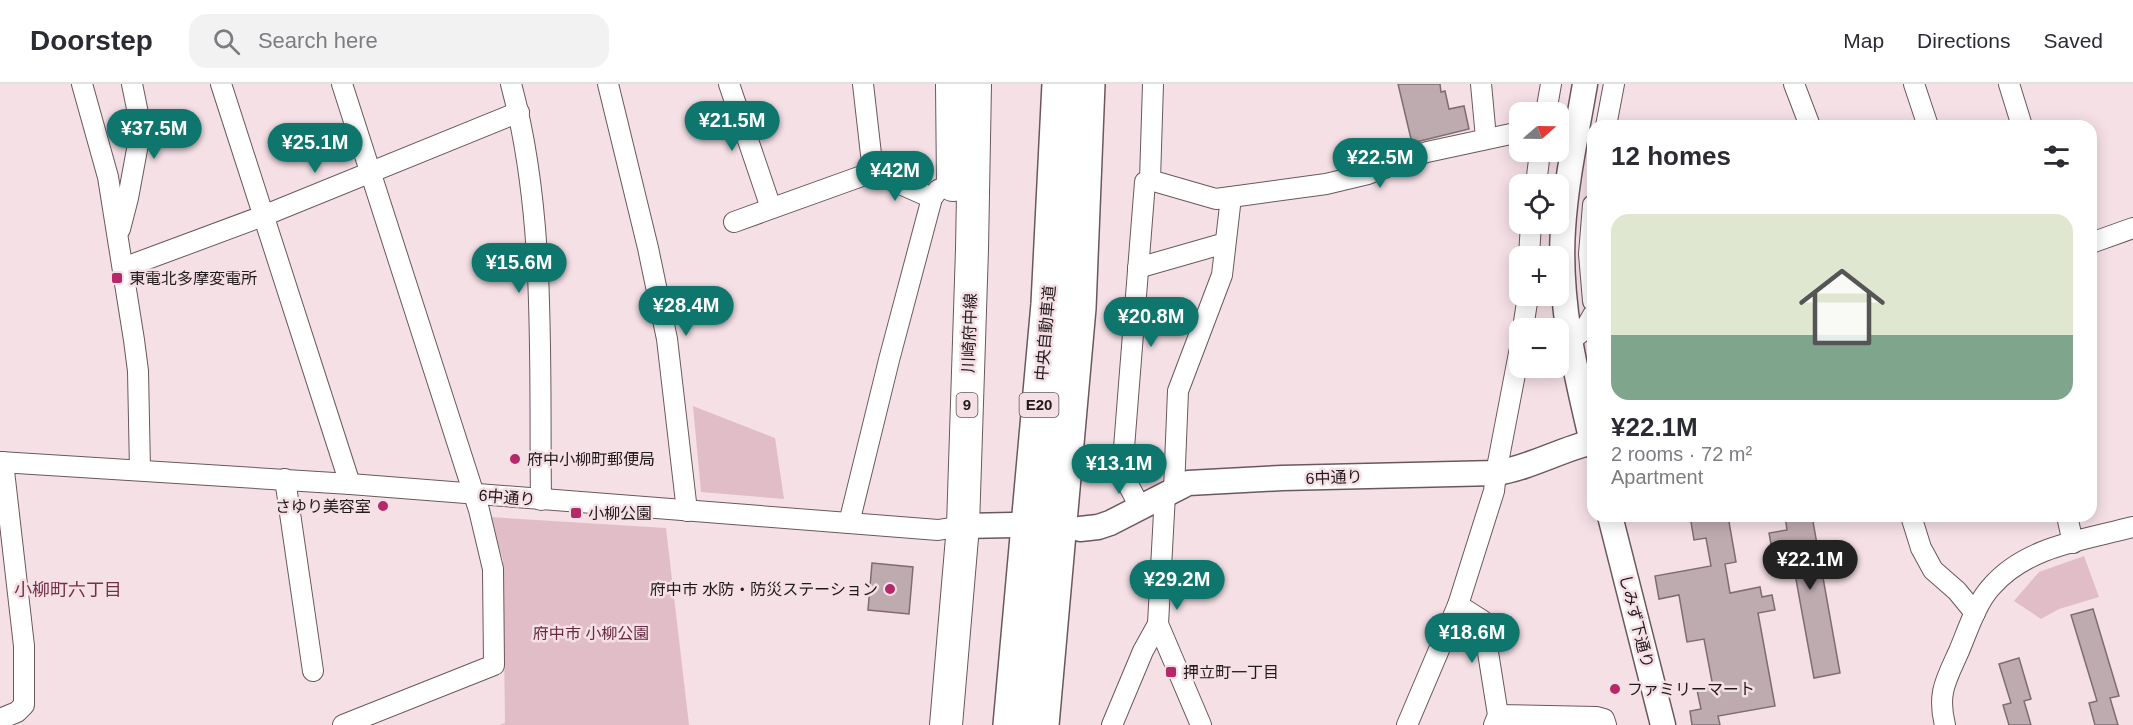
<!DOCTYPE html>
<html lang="en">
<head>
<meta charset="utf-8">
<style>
  body { margin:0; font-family:Arial,"Noto Sans JP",sans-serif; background:#f2f2f3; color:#2b2b33; height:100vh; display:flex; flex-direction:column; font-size:22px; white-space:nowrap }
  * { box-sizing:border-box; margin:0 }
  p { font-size:20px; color:#7c7c81 }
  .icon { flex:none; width:33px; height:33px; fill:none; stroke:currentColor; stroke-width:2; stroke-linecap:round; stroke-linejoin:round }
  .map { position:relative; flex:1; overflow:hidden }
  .side { position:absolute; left:1587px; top:36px; width:510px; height:402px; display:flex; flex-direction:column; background:#fff; border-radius:18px; box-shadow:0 3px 15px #0003 }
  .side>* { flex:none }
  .needle { width:39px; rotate:70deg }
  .tools { position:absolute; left:1509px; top:18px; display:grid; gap:12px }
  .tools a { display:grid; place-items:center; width:60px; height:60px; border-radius:12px; background:#fff; box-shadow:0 3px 15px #0003; font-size:30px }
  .price { position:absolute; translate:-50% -51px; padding:0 14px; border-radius:21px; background:#0f766e; color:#fff; font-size:20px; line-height:39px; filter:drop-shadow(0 2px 3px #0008) }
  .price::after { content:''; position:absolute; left:50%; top:36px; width:18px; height:14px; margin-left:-9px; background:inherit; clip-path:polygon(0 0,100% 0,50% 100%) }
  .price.active { background:#222; color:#fff }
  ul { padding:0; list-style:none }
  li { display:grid; align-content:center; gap:12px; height:318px; padding:0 24px }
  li+li { border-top:2px solid #e1e1e2 }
  li span { display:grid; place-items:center; height:186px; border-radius:18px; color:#555 }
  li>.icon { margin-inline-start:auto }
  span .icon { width:108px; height:108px; fill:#fffc; stroke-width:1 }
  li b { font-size:26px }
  h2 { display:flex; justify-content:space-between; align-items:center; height:72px; padding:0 24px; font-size:26px }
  header { display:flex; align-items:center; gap:36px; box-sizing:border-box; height:84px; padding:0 30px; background:#fff; border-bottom:2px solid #e1e1e2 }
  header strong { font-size:28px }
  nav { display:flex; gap:33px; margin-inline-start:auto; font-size:21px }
  .search { width:420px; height:54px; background:#f2f2f3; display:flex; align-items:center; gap:15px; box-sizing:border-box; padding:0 21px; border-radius:18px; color:#7c7c81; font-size:22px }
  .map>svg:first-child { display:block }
</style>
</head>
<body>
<header>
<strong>Doorstep</strong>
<div class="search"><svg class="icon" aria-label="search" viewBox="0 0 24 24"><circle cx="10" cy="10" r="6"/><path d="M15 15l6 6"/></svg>Search here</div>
<nav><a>Map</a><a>Directions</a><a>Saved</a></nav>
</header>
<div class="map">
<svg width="2133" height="641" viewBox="0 0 2133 641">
  <rect width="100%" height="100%" fill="#f5e0e6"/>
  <g fill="#e1bdc8">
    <polygon points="693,322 775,354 784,415 701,408"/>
    <polygon points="490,433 666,444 689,641 499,641 505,639 503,476"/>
    <polygon points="2084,472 2099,513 2059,525 2041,535 2014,517 2039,488"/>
  </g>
  <g fill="#beabb0" stroke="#7e6d72" stroke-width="1.5">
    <polygon points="1398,0 1440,0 1441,8 1445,7 1449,25 1464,22 1469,45 1412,59"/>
    <polygon points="1690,432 1728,432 1736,478 1725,480 1730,509 1760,503 1762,513 1772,511 1775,526 1758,529 1775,622 1718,632 1720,641 1692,641 1690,627 1701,625 1697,606 1713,603 1704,555 1687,558 1679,511 1659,515 1655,492 1711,482 1706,454 1694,456"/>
    <polygon points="1785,432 1812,432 1840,589 1814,594 1791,468 1773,471 1769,449 1787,446"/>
    <polygon points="872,479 913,483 909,530 868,526"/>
    <polygon points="2093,525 2119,612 2110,614 2118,641 2095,641 2089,619 2097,617 2071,531"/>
    <polygon points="2019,574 2031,615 2024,617 2031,641 2009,641 2003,621 2011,619 1999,580"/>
  </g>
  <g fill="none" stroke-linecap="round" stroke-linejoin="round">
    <g stroke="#69585d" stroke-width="22">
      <g id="minor">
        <polyline points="82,0 108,93 134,256 138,287 140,386"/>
        <polyline points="221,0 350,400"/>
        <polyline points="342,0 479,426 493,485 494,581 343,641"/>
        <path d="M511,0C547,132 539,280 541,416"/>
        <polyline points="608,0 648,164 667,255 687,427"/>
        <polyline points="729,0 771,124"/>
        <polyline points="863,0 873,88"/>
        <polyline points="1153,0 1150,96 1216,115 1231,113 1222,191 1178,307 1174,405"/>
        <polyline points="1481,0 1486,54"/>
        <polyline points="1794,0 1810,42"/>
        <polyline points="1914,0 1928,42"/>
        <polyline points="2009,0 2022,42"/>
        <polyline points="1546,28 1551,0"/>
        <polyline points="1606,42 1614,0"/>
        <polyline points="1536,100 1540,68"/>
        <polyline points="1231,113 1326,100 1368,90 1427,68 1520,48"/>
        <polyline points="1593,121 1589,170 1593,217"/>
        <polyline points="734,138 873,88 932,114"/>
        <polyline points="120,145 128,114 141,44 132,0"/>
        <polyline points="2091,159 2133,144"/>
        <polyline points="1529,172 1531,140"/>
        <polyline points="123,184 263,132 519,28"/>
        <polyline points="1138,184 1225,159"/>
        <polyline points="1523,244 1528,212"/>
        <polyline points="1569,258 1585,245 1593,231"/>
        <polyline points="0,378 350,400 938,446 963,442"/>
        <polyline points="285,395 313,587"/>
        <polyline points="1165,410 1158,540 1201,641"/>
        <polyline points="1140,423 1122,389 1145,98 1150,96"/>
        <polyline points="1911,432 1921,464 1933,486 1957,507 1975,529"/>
        <polyline points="2067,432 2073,459"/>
        <polyline points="849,439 889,276 932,114 938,106 953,99"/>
        <polyline points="1458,521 1483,537 1498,631 1494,641"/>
        <polyline points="1498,631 1597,633 1604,635 1606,641"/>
        <polyline points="0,635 17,628 24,621 24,562 3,378"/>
        <polyline points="1112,641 1143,567 1158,540"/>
        <polyline points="1407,641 1458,521 1494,407 1496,389 1520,264"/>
        <path d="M1945,641C1937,609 1946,596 1959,567C1968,546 1976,519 1992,502C2027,462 2084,456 2133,443"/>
      </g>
    </g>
    <g stroke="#69585d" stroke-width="27">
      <g id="tertiary">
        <path d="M1585,0C1577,48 1566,96 1563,145C1558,219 1576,290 1593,362"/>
        <polyline points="1610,432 1663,641"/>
        <polyline points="963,442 1013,441"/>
        <path d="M1080,445L1098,443L1110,439L1188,399L1282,394L1496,389C1529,384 1560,366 1592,358"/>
      </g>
    </g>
    <g stroke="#69585d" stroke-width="34">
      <g id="primary">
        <polyline points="952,0 953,101"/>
        <polyline points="946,641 963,442 972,165 975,0"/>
      </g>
    </g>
    <g stroke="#69585d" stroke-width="36">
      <g id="motorway">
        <polyline points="1010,641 1048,220 1059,0"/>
        <polyline points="1042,641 1079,224 1088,0"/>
      </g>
    </g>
    <use href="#minor" stroke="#fff" stroke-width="20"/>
    <use href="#tertiary" stroke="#fff" stroke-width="24"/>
    <use href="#primary" stroke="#fff" stroke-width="32"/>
    <use href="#motorway" stroke="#fff" stroke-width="33"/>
  </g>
  <g fill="#b42a69" stroke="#f5e0e6" stroke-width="2">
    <rect x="111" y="188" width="12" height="12" rx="3"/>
    <circle cx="515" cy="375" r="6"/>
    <circle cx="383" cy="422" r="6"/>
    <rect x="570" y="423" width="12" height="12" rx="3"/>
    <circle cx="890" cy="505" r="6"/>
    <rect x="1165" y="582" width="12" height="12" rx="3"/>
    <circle cx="1615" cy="605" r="6"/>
  </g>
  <g text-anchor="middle" stroke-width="5" stroke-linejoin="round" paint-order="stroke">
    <g fill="#f5e0e6" stroke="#615559" stroke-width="1.5">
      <rect x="956.5" y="309" width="21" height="24" rx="4.5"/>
      <rect x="1019.5" y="309" width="39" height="24" rx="4.5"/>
    </g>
    <g font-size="15" font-weight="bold" fill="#211a1d">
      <text x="967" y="326">9</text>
      <text x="1039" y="326">E20</text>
    </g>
    <g font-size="16" fill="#211a1d" stroke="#f5e0e6" text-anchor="start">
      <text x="129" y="200">東電北多摩変電所</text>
      <text x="527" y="381">府中小柳町郵便局</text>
      <text x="371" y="428" text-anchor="end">さゆり美容室</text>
      <text x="588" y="435">小柳公園</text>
      <text x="878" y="511" text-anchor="end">府中市 水防・防災ステーション</text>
      <text x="1183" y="594">押立町一丁目</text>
      <text x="1627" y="611">ファミリーマート</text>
    </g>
    <g font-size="16" fill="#211a1d" stroke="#f5e0e6">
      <text transform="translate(969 249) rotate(-88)" y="6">川崎府中線</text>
      <text transform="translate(1045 249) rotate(-85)" y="6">中央自動車道</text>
      <text transform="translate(1334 393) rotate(-2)" y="6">6中通り</text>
      <text transform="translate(507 413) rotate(5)" y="6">6中通り</text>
      <text transform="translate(1637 537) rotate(76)" y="6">しみず下通り</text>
    </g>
    <g font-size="16" fill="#682942" stroke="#f5e0e6">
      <text x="591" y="555">府中市 小柳公園</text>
    </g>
    <g font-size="18" fill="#74304a" stroke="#f5e0e6">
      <text x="68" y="512">小柳町六丁目</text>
    </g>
  </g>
</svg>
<div class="tools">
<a><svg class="needle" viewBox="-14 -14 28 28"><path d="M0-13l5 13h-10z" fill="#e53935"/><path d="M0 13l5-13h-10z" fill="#7c7c81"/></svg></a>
<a><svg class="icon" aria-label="locate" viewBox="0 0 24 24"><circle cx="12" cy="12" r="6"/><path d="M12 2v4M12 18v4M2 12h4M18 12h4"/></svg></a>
<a>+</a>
<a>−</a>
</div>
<b class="price" style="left:732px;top:68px">¥21.5M</b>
<b class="price" style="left:154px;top:76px">¥37.5M</b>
<b class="price" style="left:315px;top:90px">¥25.1M</b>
<b class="price" style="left:1380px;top:105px">¥22.5M</b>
<b class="price" style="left:895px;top:118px">¥42M</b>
<b class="price" style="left:519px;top:210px">¥15.6M</b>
<b class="price" style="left:686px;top:253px">¥28.4M</b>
<b class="price" style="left:1151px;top:264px">¥20.8M</b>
<b class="price" style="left:1119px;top:411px">¥13.1M</b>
<b class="price active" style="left:1810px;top:507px">¥22.1M</b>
<b class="price" style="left:1177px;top:527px">¥29.2M</b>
<b class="price" style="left:1472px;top:580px">¥18.6M</b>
<section class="side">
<h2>12 homes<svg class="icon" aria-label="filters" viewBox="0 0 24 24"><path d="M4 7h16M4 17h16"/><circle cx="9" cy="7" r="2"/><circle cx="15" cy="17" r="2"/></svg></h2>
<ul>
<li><span style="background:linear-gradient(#dfe7d0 65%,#7fa58c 0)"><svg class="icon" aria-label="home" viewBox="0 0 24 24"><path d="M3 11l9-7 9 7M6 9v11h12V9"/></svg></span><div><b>¥22.1M</b><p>2 rooms · 72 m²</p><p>Apartment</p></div></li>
</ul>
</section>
</div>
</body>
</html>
